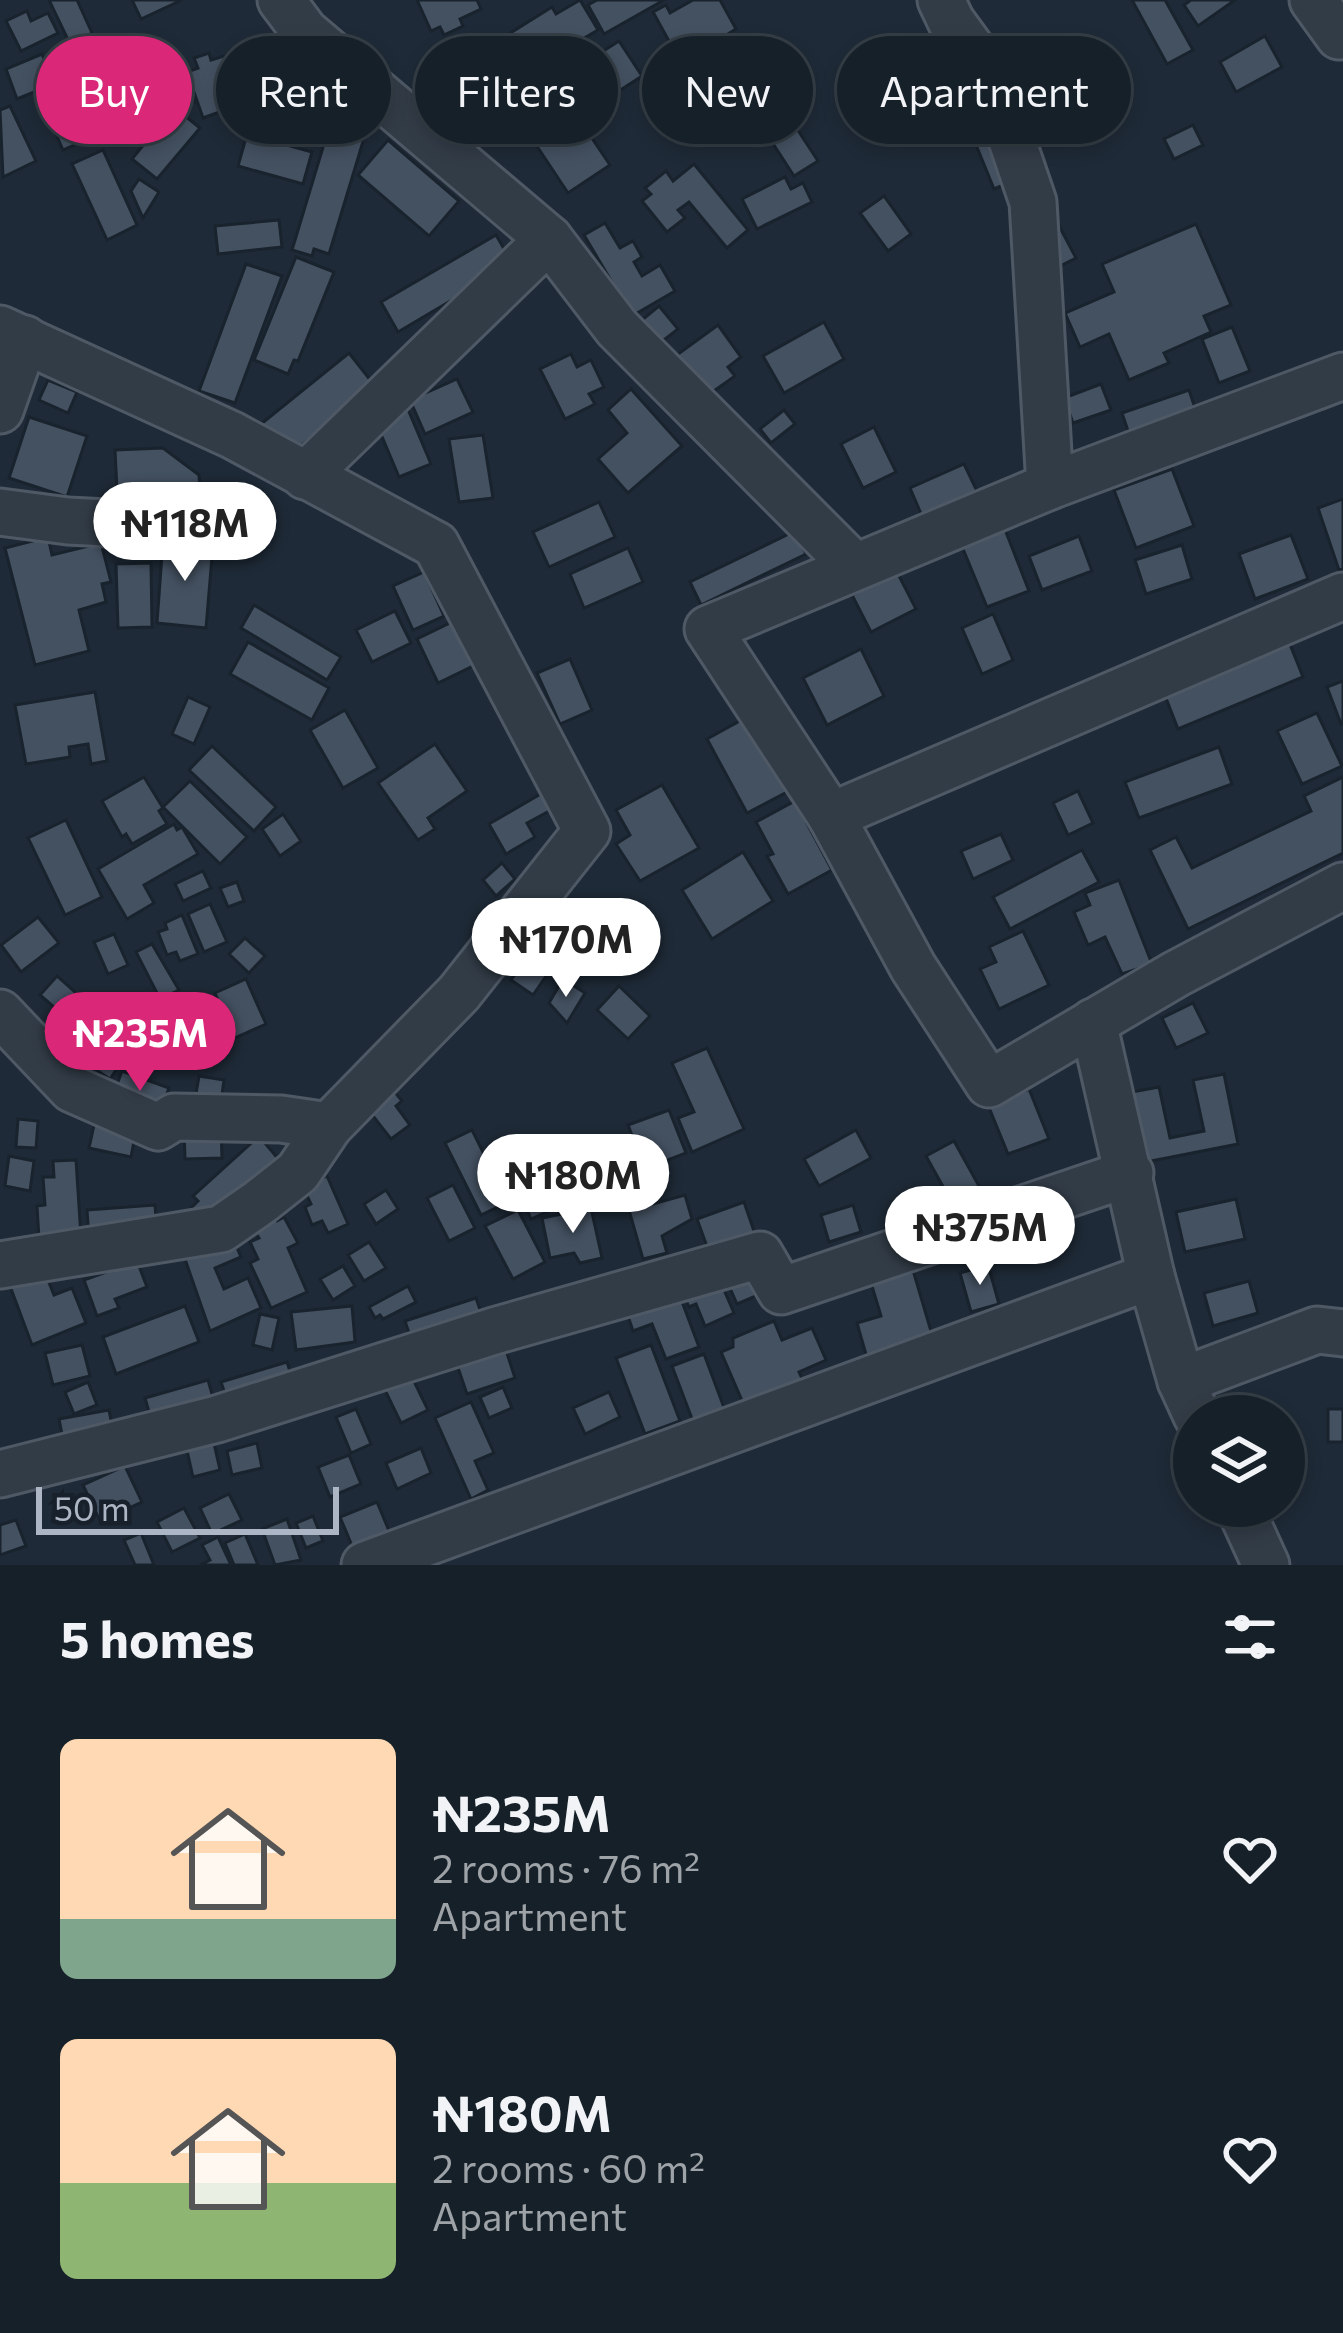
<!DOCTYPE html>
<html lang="en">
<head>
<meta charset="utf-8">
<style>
  body { margin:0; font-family:Commissioner,sans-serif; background:#1f2831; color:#f1f3f6; height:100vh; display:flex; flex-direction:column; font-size:45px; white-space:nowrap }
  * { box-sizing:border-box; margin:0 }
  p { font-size:39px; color:#9ea3a8 }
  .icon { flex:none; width:66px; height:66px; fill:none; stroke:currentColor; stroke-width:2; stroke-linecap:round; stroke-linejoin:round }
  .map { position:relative; height:1565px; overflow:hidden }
  .details { display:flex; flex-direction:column; background:#162029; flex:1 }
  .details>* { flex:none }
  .top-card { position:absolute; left:36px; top:36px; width:1272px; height:108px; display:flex; gap:24px }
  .buttons { position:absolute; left:1173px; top:1395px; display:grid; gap:24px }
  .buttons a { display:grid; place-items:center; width:132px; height:132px; border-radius:50%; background:#162029; box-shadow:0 6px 18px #0003,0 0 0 3px #353e46; font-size:60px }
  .scale { position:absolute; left:36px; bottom:30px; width:303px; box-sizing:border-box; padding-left:12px; border:6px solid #acb6c5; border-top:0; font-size:33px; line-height:42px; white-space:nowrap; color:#acb6c5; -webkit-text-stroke:9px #18212b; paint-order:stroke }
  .price { position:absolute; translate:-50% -102px; padding:0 27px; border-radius:42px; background:#fff; color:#222; font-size:39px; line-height:78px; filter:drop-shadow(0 3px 6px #0008) }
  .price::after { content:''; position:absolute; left:50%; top:72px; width:36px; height:27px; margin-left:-18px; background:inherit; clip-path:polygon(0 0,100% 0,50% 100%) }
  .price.on { background:#db2777; color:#fff }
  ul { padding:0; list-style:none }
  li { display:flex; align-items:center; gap:36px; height:300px; padding:0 60px }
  li span { display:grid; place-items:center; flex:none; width:336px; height:240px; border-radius:18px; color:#555 }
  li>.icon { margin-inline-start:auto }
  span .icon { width:144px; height:144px; fill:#fffc; stroke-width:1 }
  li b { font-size:51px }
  h2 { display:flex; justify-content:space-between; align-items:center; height:144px; padding:0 60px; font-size:51px }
  .chip { padding:0 42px; border-radius:54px; background:#162029; box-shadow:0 6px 18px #0003,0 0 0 3px #353e46; font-size:42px; line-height:108px }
  .chip.on { background:#db2777; color:#fff }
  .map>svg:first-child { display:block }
</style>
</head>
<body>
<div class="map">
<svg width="1343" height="1565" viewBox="0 0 1343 1565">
  <rect width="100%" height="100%" fill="#1e2a37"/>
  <g fill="#445161" stroke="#19232e" stroke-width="3">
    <polygon points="49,0 77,0 92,33 70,44"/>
    <polygon points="132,0 182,0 141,19"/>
    <polygon points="417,0 477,0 481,9 460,19 463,26 444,35 440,27 431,31"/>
    <polygon points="580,0 598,30 574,44 580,54 534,82 527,71 520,74 508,53 514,49 507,35 552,7 556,14"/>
    <polygon points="597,0 664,0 604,34 588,5"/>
    <polygon points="693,0 720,0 736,29 710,45 704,36 675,52 653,12 666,5 670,13"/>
    <polygon points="1132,0 1165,0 1193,50 1167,64"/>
    <polygon points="1191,0 1235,0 1198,26 1184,5"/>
    <polygon points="27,11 31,21 48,13 58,33 21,51 6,21"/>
    <polygon points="1265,36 1282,67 1236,92 1220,62"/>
    <polygon points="110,37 117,64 97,70 89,43"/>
    <polygon points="619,41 642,76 605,100 583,64"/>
    <polygon points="304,49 353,95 328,122 279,76"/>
    <polygon points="209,53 211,60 227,55 244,103 203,118 187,72 198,68 194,58"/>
    <polygon points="42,54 54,84 17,99 6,69"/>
    <polygon points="1035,55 1047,76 1022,90 1010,70"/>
    <polygon points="156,58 170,99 108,121 93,80"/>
    <polygon points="952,58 965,84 939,96 926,70"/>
    <polygon points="187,76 196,101 181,106 172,81"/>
    <polygon points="73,81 96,135 63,150 39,95"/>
    <polygon points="767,83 818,161 794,176 744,99"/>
    <polygon points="980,84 1018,179 994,189 955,93"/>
    <polygon points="556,85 610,165 568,193 515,113"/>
    <polygon points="256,102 314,121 306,146 248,128"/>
    <polygon points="10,106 36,161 3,177 0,110"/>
    <polygon points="174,107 200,128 157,179 132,159"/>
    <polygon points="330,124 365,135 329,254 314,249 312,256 292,250"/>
    <polygon points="1193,125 1203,145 1174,159 1164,139"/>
    <polygon points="247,134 312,152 303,184 238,166"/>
    <polygon points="388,140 459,201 429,236 358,175"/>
    <polygon points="103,150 137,225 107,240 72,164"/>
    <polygon points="694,164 748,230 727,248 689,202 678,210 685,218 667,232 642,201 651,194 645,188 666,171 673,181"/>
    <polygon points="785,177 791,189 803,183 812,202 757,229 742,199"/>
    <polygon points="139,179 159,192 143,218 131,191"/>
    <polygon points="884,196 911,234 888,251 860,213"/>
    <polygon points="279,220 282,247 218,254 215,226"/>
    <polygon points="1057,222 1076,258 1058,267 1040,231"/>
    <polygon points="605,223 620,248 633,241 642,257 634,262 642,276 660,265 675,291 632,316 584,235"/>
    <polygon points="1196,224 1231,305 1204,316 1211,332 1164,353 1169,363 1129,380 1109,334 1080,347 1065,313 1114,292 1102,264"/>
    <polygon points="496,235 513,264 398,332 381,302"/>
    <polygon points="296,257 334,272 298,361 294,360 288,374 254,360"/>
    <polygon points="246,264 282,276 235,403 199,391"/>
    <polygon points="659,306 678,329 655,347 637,324"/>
    <polygon points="824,322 844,359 784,393 763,356"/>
    <polygon points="718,325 741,357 728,367 735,376 704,398 674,357"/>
    <polygon points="1232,327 1250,371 1219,383 1202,339"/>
    <polygon points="349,353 375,386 287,457 261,424"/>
    <polygon points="571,354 577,367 591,360 604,387 589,394 595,404 565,419 540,369"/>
    <polygon points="457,379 473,412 425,434 410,400"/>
    <polygon points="48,380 77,392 68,413 39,400"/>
    <polygon points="1101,384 1111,410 1073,423 1064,398"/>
    <polygon points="631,389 682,446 628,493 598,459 627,433 608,410"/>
    <polygon points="1189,390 1199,420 1132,443 1122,413"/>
    <polygon points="407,407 431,464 399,477 375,420"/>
    <polygon points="784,410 795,424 771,443 760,429"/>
    <polygon points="29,417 87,436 67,497 9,478"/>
    <polygon points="874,427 896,472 863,488 841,444"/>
    <polygon points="483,435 493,498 459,502 449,439"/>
    <polygon points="163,448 199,475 201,507 118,511 115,450"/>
    <polygon points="964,464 977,491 922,516 910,488"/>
    <polygon points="1172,469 1194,526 1136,548 1114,490"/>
    <polygon points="1343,499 1343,569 1339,570 1318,508"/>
    <polygon points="599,502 615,537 549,567 533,532"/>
    <polygon points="1004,527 1029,591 987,607 961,544"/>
    <polygon points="795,531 806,554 701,605 690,582"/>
    <polygon points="1291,535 1308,579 1255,599 1239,554"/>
    <polygon points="1079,536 1092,571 1042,590 1029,556"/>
    <polygon points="48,537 52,555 101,543 111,582 102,584 106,602 79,610 89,651 35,665 5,548"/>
    <polygon points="163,541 213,545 206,628 157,623"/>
    <polygon points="1182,545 1192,579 1146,594 1135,560"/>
    <polygon points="628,548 643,582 584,608 570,574"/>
    <polygon points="151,563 152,627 118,628 116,564"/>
    <polygon points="424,572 444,616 413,630 393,586"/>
    <polygon points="897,572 916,609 871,632 852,595"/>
    <polygon points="254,605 341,657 327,680 241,628"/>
    <polygon points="395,611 411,643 372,662 356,630"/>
    <polygon points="993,614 1013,660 982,674 962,628"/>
    <polygon points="452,622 473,666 438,683 417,639"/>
    <polygon points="248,642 329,688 312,720 230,674"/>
    <polygon points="1289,642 1303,677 1178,729 1164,693"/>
    <polygon points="861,649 884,696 827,725 803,678"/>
    <polygon points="570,659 592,710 560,724 537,673"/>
    <polygon points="1343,681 1343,723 1341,724 1327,687"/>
    <polygon points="95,692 107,761 91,764 88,744 69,747 70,757 26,764 15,705"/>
    <polygon points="188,697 210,707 194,744 172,734"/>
    <polygon points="345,710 378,768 343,788 310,730"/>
    <polygon points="1317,713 1342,766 1302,784 1277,731"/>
    <polygon points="747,717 787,792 747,813 707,739"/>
    <polygon points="435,744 467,791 428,818 435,829 418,840 378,783"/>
    <polygon points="212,746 276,807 254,831 189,770"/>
    <polygon points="1219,747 1232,784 1139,818 1125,782"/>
    <polygon points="144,777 163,808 159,811 167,824 132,844 126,834 122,837 102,801"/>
    <polygon points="1343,777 1343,853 1188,929 1150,850 1176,837 1192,868 1311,811 1304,796"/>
    <polygon points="190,781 247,837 220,864 163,807"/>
    <polygon points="662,785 699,848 640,881 616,844 630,835 616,810"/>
    <polygon points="1078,791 1093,823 1068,835 1053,803"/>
    <polygon points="544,792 553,809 527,823 535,837 506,854 489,824"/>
    <polygon points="795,801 832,870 788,894 767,856 773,854 756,822"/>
    <polygon points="283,814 301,841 280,856 262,829"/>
    <polygon points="66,820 102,897 65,915 28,838"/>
    <polygon points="174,824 177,830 182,827 198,854 144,885 154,903 127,919 98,869"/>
    <polygon points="1001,834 1013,860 973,879 961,851"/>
    <polygon points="1082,850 1099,882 1010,929 993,897"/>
    <polygon points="743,852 773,901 712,939 682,890"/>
    <polygon points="502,863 515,879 496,896 483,880"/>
    <polygon points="203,871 211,888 183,901 175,884"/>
    <polygon points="1119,880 1152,964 1122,974 1105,937 1088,945 1074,912 1090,905 1085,893"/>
    <polygon points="237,882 244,901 228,907 220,888"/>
    <polygon points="562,893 587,917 565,941 554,931 536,950 522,936"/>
    <polygon points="210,904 227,942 204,952 188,914"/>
    <polygon points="182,915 198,954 180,961 176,952 167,955 158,932 167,929 165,923"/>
    <polygon points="38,917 59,943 21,972 1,945"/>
    <polygon points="1023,931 1049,985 999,1009 980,969 996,962 989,947"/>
    <polygon points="114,934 128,965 108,974 94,942"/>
    <polygon points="245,938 265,956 249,973 229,954"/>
    <polygon points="152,944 179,990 160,999 136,952"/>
    <polygon points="529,954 551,969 533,995 511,980"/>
    <polygon points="57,976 86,1002 70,1021 40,995"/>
    <polygon points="246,979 266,1024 226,1042 216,1018 224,1015 215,993"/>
    <polygon points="563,979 585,993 567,1023 549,1003"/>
    <polygon points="619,986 650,1016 628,1039 597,1010"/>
    <polygon points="1193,1003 1208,1033 1176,1048 1162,1018"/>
    <polygon points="162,1015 188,1035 178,1047 153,1027"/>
    <polygon points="105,1024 134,1043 110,1079 81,1060"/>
    <polygon points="191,1034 215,1053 206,1065 181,1046"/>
    <polygon points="707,1048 744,1129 692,1152 678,1118 694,1112 672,1063"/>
    <polygon points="122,1071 169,1088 158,1118 111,1101"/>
    <polygon points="1224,1074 1238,1144 1146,1162 1132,1092 1159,1087 1170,1138 1204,1131 1193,1080"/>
    <polygon points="199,1076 224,1080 219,1116 193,1112"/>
    <polygon points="387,1082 402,1101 396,1106 410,1125 391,1139 362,1102"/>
    <polygon points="1029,1089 1049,1139 1008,1154 988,1105"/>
    <polygon points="669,1110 686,1153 645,1169 628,1125"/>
    <polygon points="96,1116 137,1125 131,1157 89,1148"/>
    <polygon points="18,1119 38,1121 36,1148 16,1147"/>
    <polygon points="221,1128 222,1158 185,1159 184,1129"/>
    <polygon points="472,1130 508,1202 481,1215 445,1143"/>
    <polygon points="856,1130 871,1158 819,1186 804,1159"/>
    <polygon points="259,1136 280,1161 201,1219 191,1208 198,1201 193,1196"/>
    <polygon points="954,1141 989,1204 961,1219 926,1156"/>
    <polygon points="9,1156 34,1161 30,1191 5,1186"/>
    <polygon points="76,1160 81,1237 39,1239 37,1206 45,1205 43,1177 54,1177 53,1161"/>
    <polygon points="572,1170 584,1195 531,1219 520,1193"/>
    <polygon points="327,1176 348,1224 328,1233 322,1221 312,1225 305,1207 311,1204 303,1187"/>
    <polygon points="646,1180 653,1204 685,1195 692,1219 662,1236 667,1253 643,1259 622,1186"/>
    <polygon points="453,1185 475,1228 449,1241 427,1198"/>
    <polygon points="386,1190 398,1209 376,1224 364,1204"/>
    <polygon points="1236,1199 1245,1239 1185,1252 1176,1212"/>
    <polygon points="744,1202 755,1234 709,1252 697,1219"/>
    <polygon points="155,1205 157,1232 89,1238 87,1210"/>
    <polygon points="853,1205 861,1232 829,1242 821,1215"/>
    <polygon points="591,1208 602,1258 580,1263 574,1253 550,1258 542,1218"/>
    <polygon points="518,1210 545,1262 513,1279 485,1226"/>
    <polygon points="267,1211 277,1221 284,1217 298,1243 288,1248 307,1292 271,1308 250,1263 258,1259 250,1242 259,1238 249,1223"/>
    <polygon points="231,1234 241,1257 215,1268 224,1289 248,1278 261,1308 210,1331 185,1259"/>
    <polygon points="369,1242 386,1268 364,1281 348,1255"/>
    <polygon points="910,1260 933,1338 867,1358 857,1323 881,1316 868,1273"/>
    <polygon points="137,1261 147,1287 115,1299 119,1308 97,1316 84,1280"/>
    <polygon points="42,1265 54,1295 72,1288 86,1323 32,1345 7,1278"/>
    <polygon points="988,1265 999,1304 971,1312 960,1273"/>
    <polygon points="343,1266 355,1286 333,1300 320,1279"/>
    <polygon points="751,1267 763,1293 737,1304 726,1279"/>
    <polygon points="718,1276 734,1313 705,1326 696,1304 689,1307 682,1292"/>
    <polygon points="1249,1281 1258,1313 1213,1326 1204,1293"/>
    <polygon points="408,1286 416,1302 383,1319 380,1315 375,1318 369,1307"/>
    <polygon points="678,1291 699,1347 666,1359 652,1324 633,1331 626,1310"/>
    <polygon points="476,1298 485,1324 414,1348 405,1321"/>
    <polygon points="185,1306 199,1342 116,1374 103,1337"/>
    <polygon points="352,1306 355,1342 296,1350 291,1312"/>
    <polygon points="260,1314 279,1318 272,1350 253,1345"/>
    <polygon points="774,1321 782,1340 812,1328 826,1360 799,1372 806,1387 747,1412 721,1352 733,1347 733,1338"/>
    <polygon points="503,1341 515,1378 467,1394 454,1356"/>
    <polygon points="82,1345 90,1376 53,1385 45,1353"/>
    <polygon points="651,1345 680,1421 645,1434 616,1358"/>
    <polygon points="704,1354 726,1413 694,1424 672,1366"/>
    <polygon points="287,1362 296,1390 230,1409 221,1382"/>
    <polygon points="408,1369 428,1410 401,1423 381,1382"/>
    <polygon points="208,1380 216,1408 153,1426 145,1398"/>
    <polygon points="88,1382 97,1405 74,1414 65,1392"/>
    <polygon points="503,1387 512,1408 489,1418 480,1397"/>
    <polygon points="609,1392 620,1417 585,1434 573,1408"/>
    <polygon points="471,1402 494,1453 475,1461 488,1490 471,1499 435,1418"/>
    <polygon points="356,1409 371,1444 351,1453 336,1417"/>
    <rect x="1328" y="1409" width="15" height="33"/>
    <polygon points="109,1410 115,1441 65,1450 59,1419"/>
    <polygon points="210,1426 220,1470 193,1477 183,1433"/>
    <polygon points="257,1443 262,1468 232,1475 227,1451"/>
    <polygon points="421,1448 431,1473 397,1489 386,1463"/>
    <polygon points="349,1455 361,1484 330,1497 318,1467"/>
    <polygon points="125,1466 142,1502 100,1521 83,1485"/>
    <polygon points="229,1494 242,1520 212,1534 200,1508"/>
    <polygon points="377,1502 395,1545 358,1560 340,1517"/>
    <polygon points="184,1508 200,1538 172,1552 157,1522"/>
    <polygon points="313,1516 323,1541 306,1548 296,1523"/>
    <polygon points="287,1519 301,1560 275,1565 262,1529"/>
    <polygon points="16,1520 26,1546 0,1555 0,1525"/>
    <polygon points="141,1533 154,1565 135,1565 124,1540"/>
    <polygon points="245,1534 258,1565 234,1565 225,1543"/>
    <polygon points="218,1537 231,1565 200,1565 210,1560 202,1545"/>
  </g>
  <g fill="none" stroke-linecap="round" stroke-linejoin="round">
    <g stroke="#4f5966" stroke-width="51">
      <g id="minor">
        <polyline points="281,0 305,32 549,239 617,328 853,565"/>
        <polyline points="941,0 951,21 989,73 1033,202 1050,486"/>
        <polyline points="1313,0 1339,36"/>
        <polyline points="0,329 232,435 436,545 587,831 459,993 329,1126 298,1172 260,1202 221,1229 0,1265"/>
        <polyline points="1343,376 1050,486 708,629 831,816 913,967 989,1084 1176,974 1343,886"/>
        <polyline points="0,410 25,339"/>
        <polyline points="305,476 549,239"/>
        <polyline points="0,512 68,521 166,526"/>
        <polyline points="831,816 1343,596"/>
        <polyline points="0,1013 72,1089 158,1127 174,1117 281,1119 329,1126"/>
        <polyline points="1093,1022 1151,1276 1181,1381 1197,1416"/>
        <polyline points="1181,1381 1317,1330 1343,1333"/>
        <polyline points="0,1474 217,1419 494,1331 760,1255 781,1291 1130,1173"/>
        <polyline points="1239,1506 1266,1565"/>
        <polyline points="365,1565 1151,1276"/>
      </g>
    </g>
    <use href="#minor" stroke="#323c47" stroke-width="45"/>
  </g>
</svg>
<div class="buttons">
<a><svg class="icon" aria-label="layers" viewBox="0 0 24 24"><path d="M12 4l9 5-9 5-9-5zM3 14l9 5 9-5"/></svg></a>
</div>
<div class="scale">50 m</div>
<b class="price" style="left:185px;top:584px">₦118M</b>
<b class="price" style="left:566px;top:1000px">₦170M</b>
<b class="price on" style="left:140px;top:1094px">₦235M</b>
<b class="price" style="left:573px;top:1236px">₦180M</b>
<b class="price" style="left:980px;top:1288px">₦375M</b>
<div class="top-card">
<a class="chip on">Buy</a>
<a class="chip">Rent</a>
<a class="chip">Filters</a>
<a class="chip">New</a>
<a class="chip">Apartment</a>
</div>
</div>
<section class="details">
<h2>5 homes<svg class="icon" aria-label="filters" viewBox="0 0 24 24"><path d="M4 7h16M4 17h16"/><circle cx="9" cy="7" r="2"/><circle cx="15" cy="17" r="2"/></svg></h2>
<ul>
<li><span style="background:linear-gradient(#ffd9b3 75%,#7fa58c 0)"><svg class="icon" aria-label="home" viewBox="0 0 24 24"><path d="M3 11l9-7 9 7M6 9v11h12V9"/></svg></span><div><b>₦235M</b><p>2 rooms · 76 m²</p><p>Apartment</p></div><svg class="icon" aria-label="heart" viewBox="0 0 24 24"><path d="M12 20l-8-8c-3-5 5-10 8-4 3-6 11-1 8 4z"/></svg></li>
<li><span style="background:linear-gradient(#ffd9b3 60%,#8fb573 0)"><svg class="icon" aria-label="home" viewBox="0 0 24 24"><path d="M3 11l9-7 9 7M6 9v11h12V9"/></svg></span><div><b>₦180M</b><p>2 rooms · 60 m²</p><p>Apartment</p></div><svg class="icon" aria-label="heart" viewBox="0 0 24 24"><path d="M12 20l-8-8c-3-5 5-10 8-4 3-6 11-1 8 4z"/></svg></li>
</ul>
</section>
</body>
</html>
